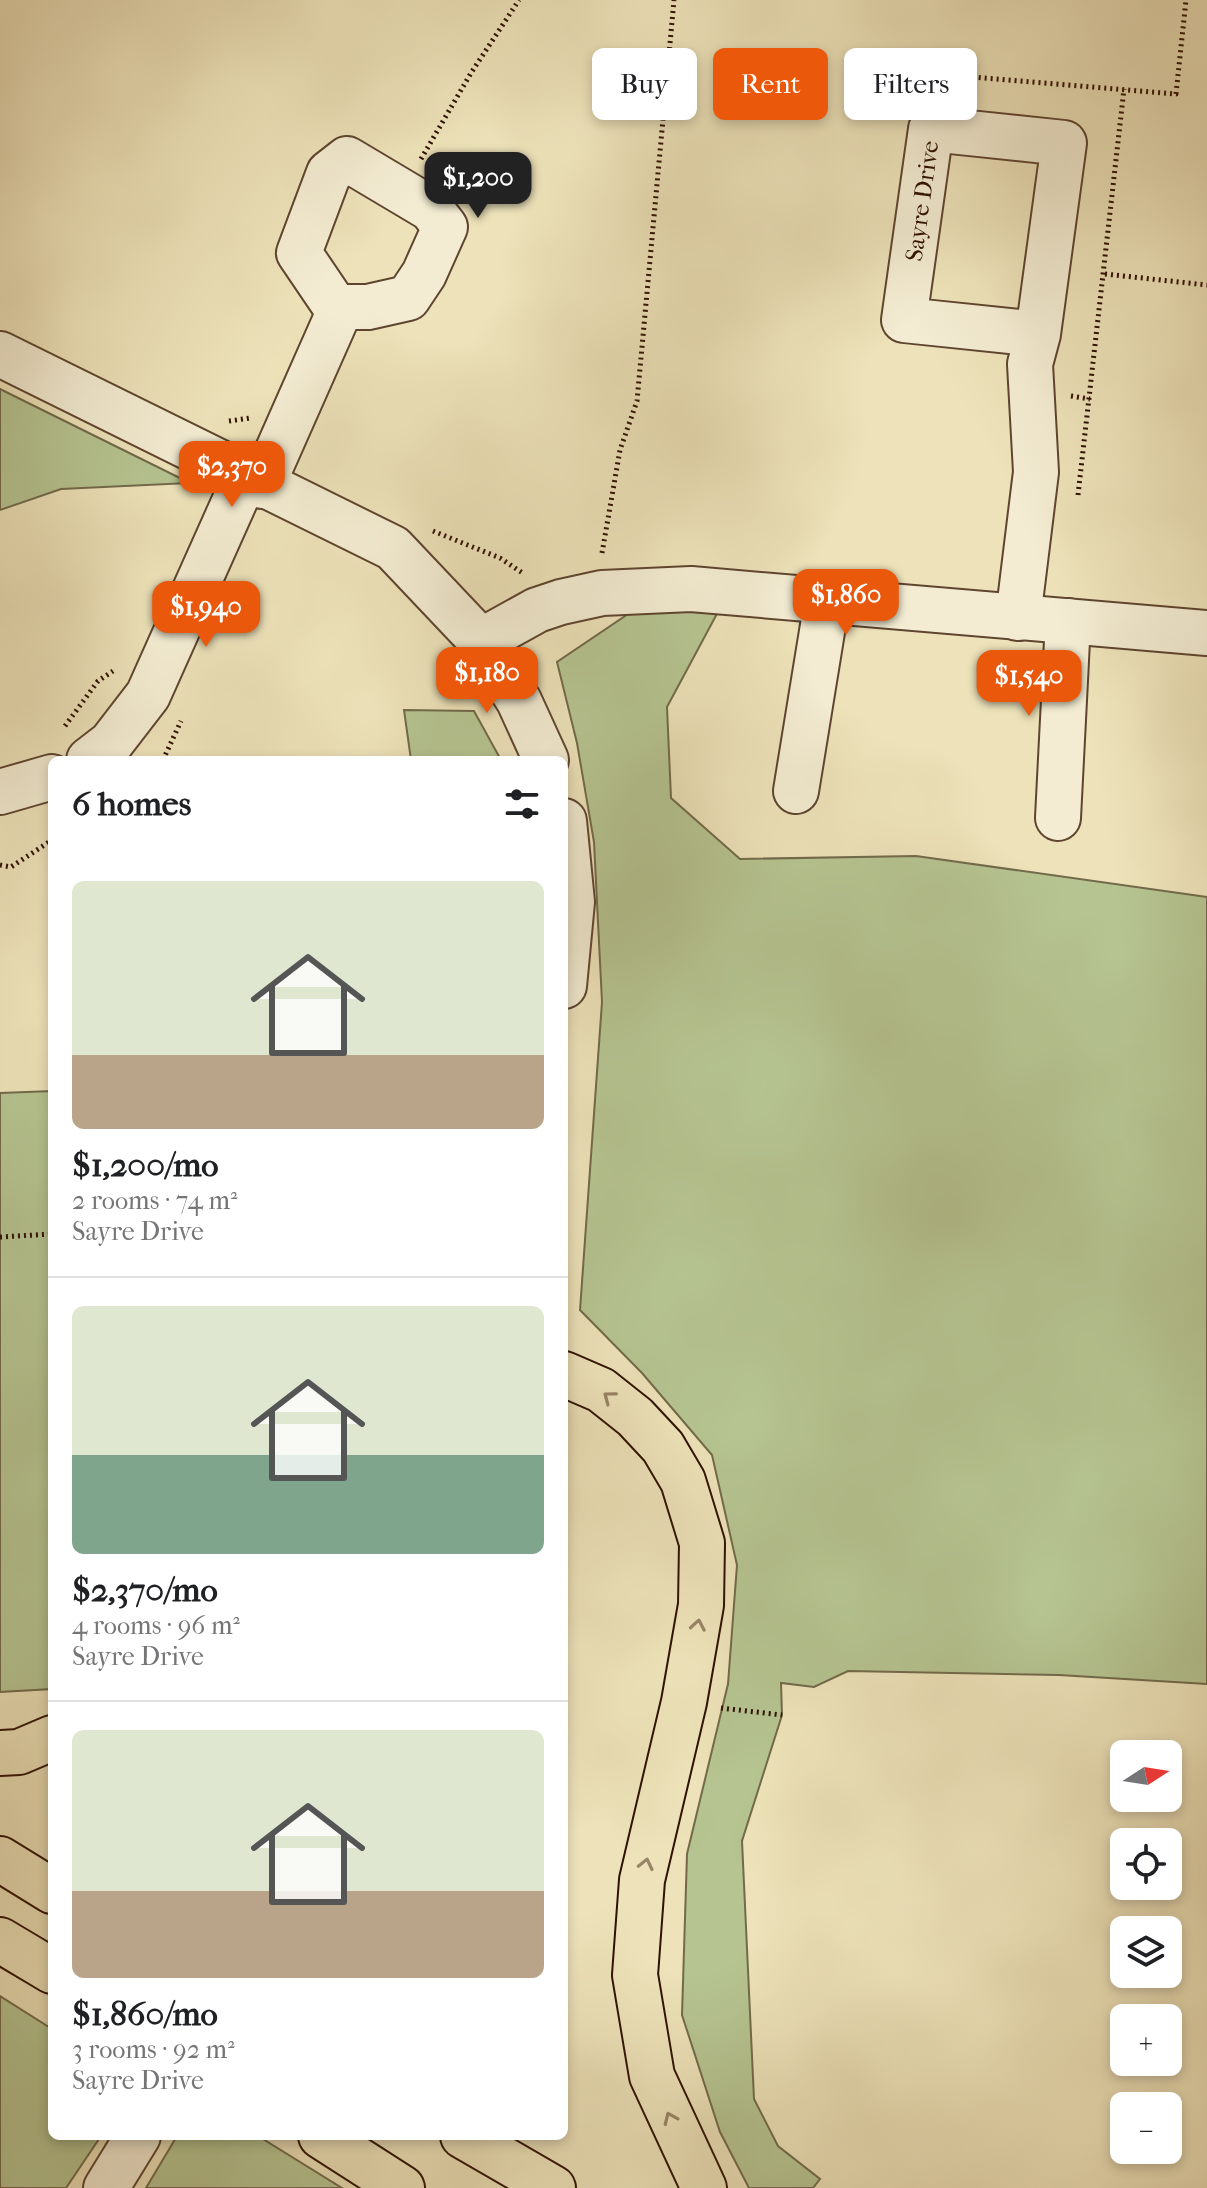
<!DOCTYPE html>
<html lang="en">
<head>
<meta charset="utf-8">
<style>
  body { margin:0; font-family:"IM FELL French Canon",serif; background:#f2f2f2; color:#202124; height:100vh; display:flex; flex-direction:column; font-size:30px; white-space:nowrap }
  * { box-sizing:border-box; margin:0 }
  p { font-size:26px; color:#757577 }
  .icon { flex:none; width:44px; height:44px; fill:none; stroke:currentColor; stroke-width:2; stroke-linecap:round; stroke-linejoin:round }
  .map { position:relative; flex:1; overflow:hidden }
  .sheet { position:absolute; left:48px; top:756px; width:520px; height:1384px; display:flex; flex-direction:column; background:#fff; border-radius:12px; box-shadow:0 4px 12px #0003 }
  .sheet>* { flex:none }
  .guide { position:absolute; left:592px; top:48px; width:494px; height:72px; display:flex; gap:16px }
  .needle { width:52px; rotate:78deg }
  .tools { position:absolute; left:1110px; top:1740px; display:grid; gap:16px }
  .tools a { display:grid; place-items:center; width:72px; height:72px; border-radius:12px; background:#fff; box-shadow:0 4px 12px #0003; font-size:40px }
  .price { position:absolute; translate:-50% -68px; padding:0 18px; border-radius:16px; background:#ea580c; color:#fff; font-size:26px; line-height:52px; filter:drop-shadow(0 2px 4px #0008) }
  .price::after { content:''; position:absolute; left:50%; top:48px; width:24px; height:18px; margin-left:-12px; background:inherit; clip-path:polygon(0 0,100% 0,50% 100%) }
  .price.active { background:#222; color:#fff }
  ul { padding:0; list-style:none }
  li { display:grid; align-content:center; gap:16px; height:424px; padding:0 24px }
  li+li { border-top:2px solid #e0e0e0 }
  li span { display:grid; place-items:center; height:248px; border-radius:12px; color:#555 }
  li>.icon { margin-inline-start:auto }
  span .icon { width:144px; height:144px; fill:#fffc; stroke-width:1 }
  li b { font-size:34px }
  h2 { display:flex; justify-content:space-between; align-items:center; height:96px; padding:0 24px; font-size:34px }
  .chip { padding:0 28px; border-radius:12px; background:#fff; box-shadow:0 4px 12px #0003; font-size:28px; line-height:72px }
  .chip.active { background:#ea580c; color:#fff }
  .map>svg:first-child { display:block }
</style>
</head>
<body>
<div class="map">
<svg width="1207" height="2188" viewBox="0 0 1207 2188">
  <rect width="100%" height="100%" fill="#ede2b9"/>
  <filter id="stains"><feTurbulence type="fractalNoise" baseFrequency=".0025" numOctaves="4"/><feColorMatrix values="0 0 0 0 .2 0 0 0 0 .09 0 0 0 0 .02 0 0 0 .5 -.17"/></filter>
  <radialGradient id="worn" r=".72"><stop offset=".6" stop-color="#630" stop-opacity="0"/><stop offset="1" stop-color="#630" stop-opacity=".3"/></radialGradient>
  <g fill="#b5c491" stroke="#726a4a" stroke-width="2">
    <polygon points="0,389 6,392 190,483 61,489 0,510"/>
    <polygon points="634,610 719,610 667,707 671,798 740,859 916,856 1207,897 1207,1684 1059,1675 848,1671 814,1687 781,1683 782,1715 742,1841 754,2099 778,2146 820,2179 813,2188 749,2188 720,2132 682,2015 687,1854 728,1684 737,1565 712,1455 642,1373 580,1310 602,1002 594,842 577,743 557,662"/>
    <polygon points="404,710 474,711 501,760 411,760"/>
    <polygon points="52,1091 52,1689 0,1692 0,1093"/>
    <polygon points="0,1996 52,2029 52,2136 101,2136 66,2188 0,2188"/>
    <polygon points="177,2136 258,2136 342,2188 146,2188"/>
  </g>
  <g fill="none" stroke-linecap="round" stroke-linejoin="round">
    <g stroke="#5f4530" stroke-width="48">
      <g id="minor">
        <polygon points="347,159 431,209 445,227 424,274 408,298 368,307 342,307 339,312 299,253 329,173"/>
        <polyline points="0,354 393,548 481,641 519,701 546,760"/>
        <polyline points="262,486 339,312"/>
        <polyline points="1018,618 1036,472 1030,364 1038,334 1064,143 931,129 904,320 1038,334"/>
        <polyline points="481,641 537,610 561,602 602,593 691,589 1207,633"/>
        <polyline points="89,760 111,743 148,695 245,478"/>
        <polyline points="796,791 827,601"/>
        <polyline points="0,792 52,777"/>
        <polyline points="1058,818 1068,621"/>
        <polyline points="564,821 572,902 564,986"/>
        <polyline points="106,2188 138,2136"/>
      </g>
    </g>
    <g stroke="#301102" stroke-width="48">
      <g id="highway">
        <polyline points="564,1374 601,1390 635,1417 663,1447 683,1481 702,1543 701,1605 684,1702 642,1880 635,1975 652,2076 704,2188"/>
        <polyline points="0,1753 19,1752 52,1738"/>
        <polyline points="0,1859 52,1891"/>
        <polyline points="0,1940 52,1971"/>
        <polyline points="321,2136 402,2188"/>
        <polyline points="463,2136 553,2188"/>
      </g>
    </g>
    <g stroke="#301102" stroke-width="5" stroke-dasharray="2 4" stroke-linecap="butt">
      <polyline points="889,70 1176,94 1186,0"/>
      <polyline points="421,159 471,73 519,0"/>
      <polyline points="1105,274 1207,285"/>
      <polyline points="1071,396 1090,399"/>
      <polyline points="229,421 250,418"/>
      <polyline points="1078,495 1124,89"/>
      <polyline points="433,531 500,558 524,574"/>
      <polyline points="602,553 620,450 637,401 674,0"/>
      <polyline points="65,726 98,681 113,671"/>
      <polyline points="163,760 181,721"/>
      <polyline points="0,865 11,867 52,840"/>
      <polyline points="0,1237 52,1234"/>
      <polyline points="721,1708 782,1715"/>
    </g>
    <use href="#minor" stroke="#f3ecd2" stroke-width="44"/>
    <use href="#highway" stroke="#ede2b9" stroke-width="44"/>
  </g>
  <defs><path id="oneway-chevron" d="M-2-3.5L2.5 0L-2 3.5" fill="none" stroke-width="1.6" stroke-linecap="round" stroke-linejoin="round" transform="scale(2)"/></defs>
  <g stroke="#988467">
    <use href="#oneway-chevron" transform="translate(609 1397) rotate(-143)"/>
    <use href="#oneway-chevron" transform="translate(698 1625) rotate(-80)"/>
    <use href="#oneway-chevron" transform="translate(646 1864) rotate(-77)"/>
    <use href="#oneway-chevron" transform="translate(670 2118) rotate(-114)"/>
  </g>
  <g text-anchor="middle" stroke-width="8" stroke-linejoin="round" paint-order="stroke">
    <g font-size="24" fill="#301102" stroke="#f3ecd2">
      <text transform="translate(922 201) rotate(-82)" y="8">Sayre Drive</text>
    </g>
  </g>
  <rect width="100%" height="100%" filter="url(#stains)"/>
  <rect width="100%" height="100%" fill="url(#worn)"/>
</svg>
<div class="tools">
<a><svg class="needle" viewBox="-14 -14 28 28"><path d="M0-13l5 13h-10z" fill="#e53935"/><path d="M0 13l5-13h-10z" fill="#757577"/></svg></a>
<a><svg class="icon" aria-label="locate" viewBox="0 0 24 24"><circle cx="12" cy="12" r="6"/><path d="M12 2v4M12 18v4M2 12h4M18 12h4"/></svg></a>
<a><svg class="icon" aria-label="layers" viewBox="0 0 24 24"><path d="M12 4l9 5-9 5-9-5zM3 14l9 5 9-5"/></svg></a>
<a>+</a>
<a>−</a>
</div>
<b class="price active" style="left:478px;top:220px">$1,200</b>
<b class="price" style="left:232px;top:509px">$2,370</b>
<b class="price" style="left:846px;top:637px">$1,860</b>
<b class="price" style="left:206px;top:649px">$1,940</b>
<b class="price" style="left:487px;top:715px">$1,180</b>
<b class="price" style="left:1029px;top:718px">$1,540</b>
<div class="guide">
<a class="chip">Buy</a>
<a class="chip active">Rent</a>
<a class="chip">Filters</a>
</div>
<section class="sheet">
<h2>6 homes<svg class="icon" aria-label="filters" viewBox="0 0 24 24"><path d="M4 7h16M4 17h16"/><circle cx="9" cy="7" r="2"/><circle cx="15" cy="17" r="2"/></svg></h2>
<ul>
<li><span style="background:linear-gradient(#dfe7d0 70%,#b9a48a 0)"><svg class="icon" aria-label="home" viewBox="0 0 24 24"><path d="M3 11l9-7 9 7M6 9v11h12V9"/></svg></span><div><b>$1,200/mo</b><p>2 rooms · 74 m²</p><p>Sayre Drive</p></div></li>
<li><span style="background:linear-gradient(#dfe7d0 60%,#7fa58c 0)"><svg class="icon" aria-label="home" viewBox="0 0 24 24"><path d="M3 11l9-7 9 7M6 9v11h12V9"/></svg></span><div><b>$2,370/mo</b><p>4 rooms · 96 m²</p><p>Sayre Drive</p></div></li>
<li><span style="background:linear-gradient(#dfe7d0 65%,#b9a48a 0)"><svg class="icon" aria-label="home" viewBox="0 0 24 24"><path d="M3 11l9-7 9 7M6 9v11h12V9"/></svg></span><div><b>$1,860/mo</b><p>3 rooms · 92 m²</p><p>Sayre Drive</p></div></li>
</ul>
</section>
</div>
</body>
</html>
